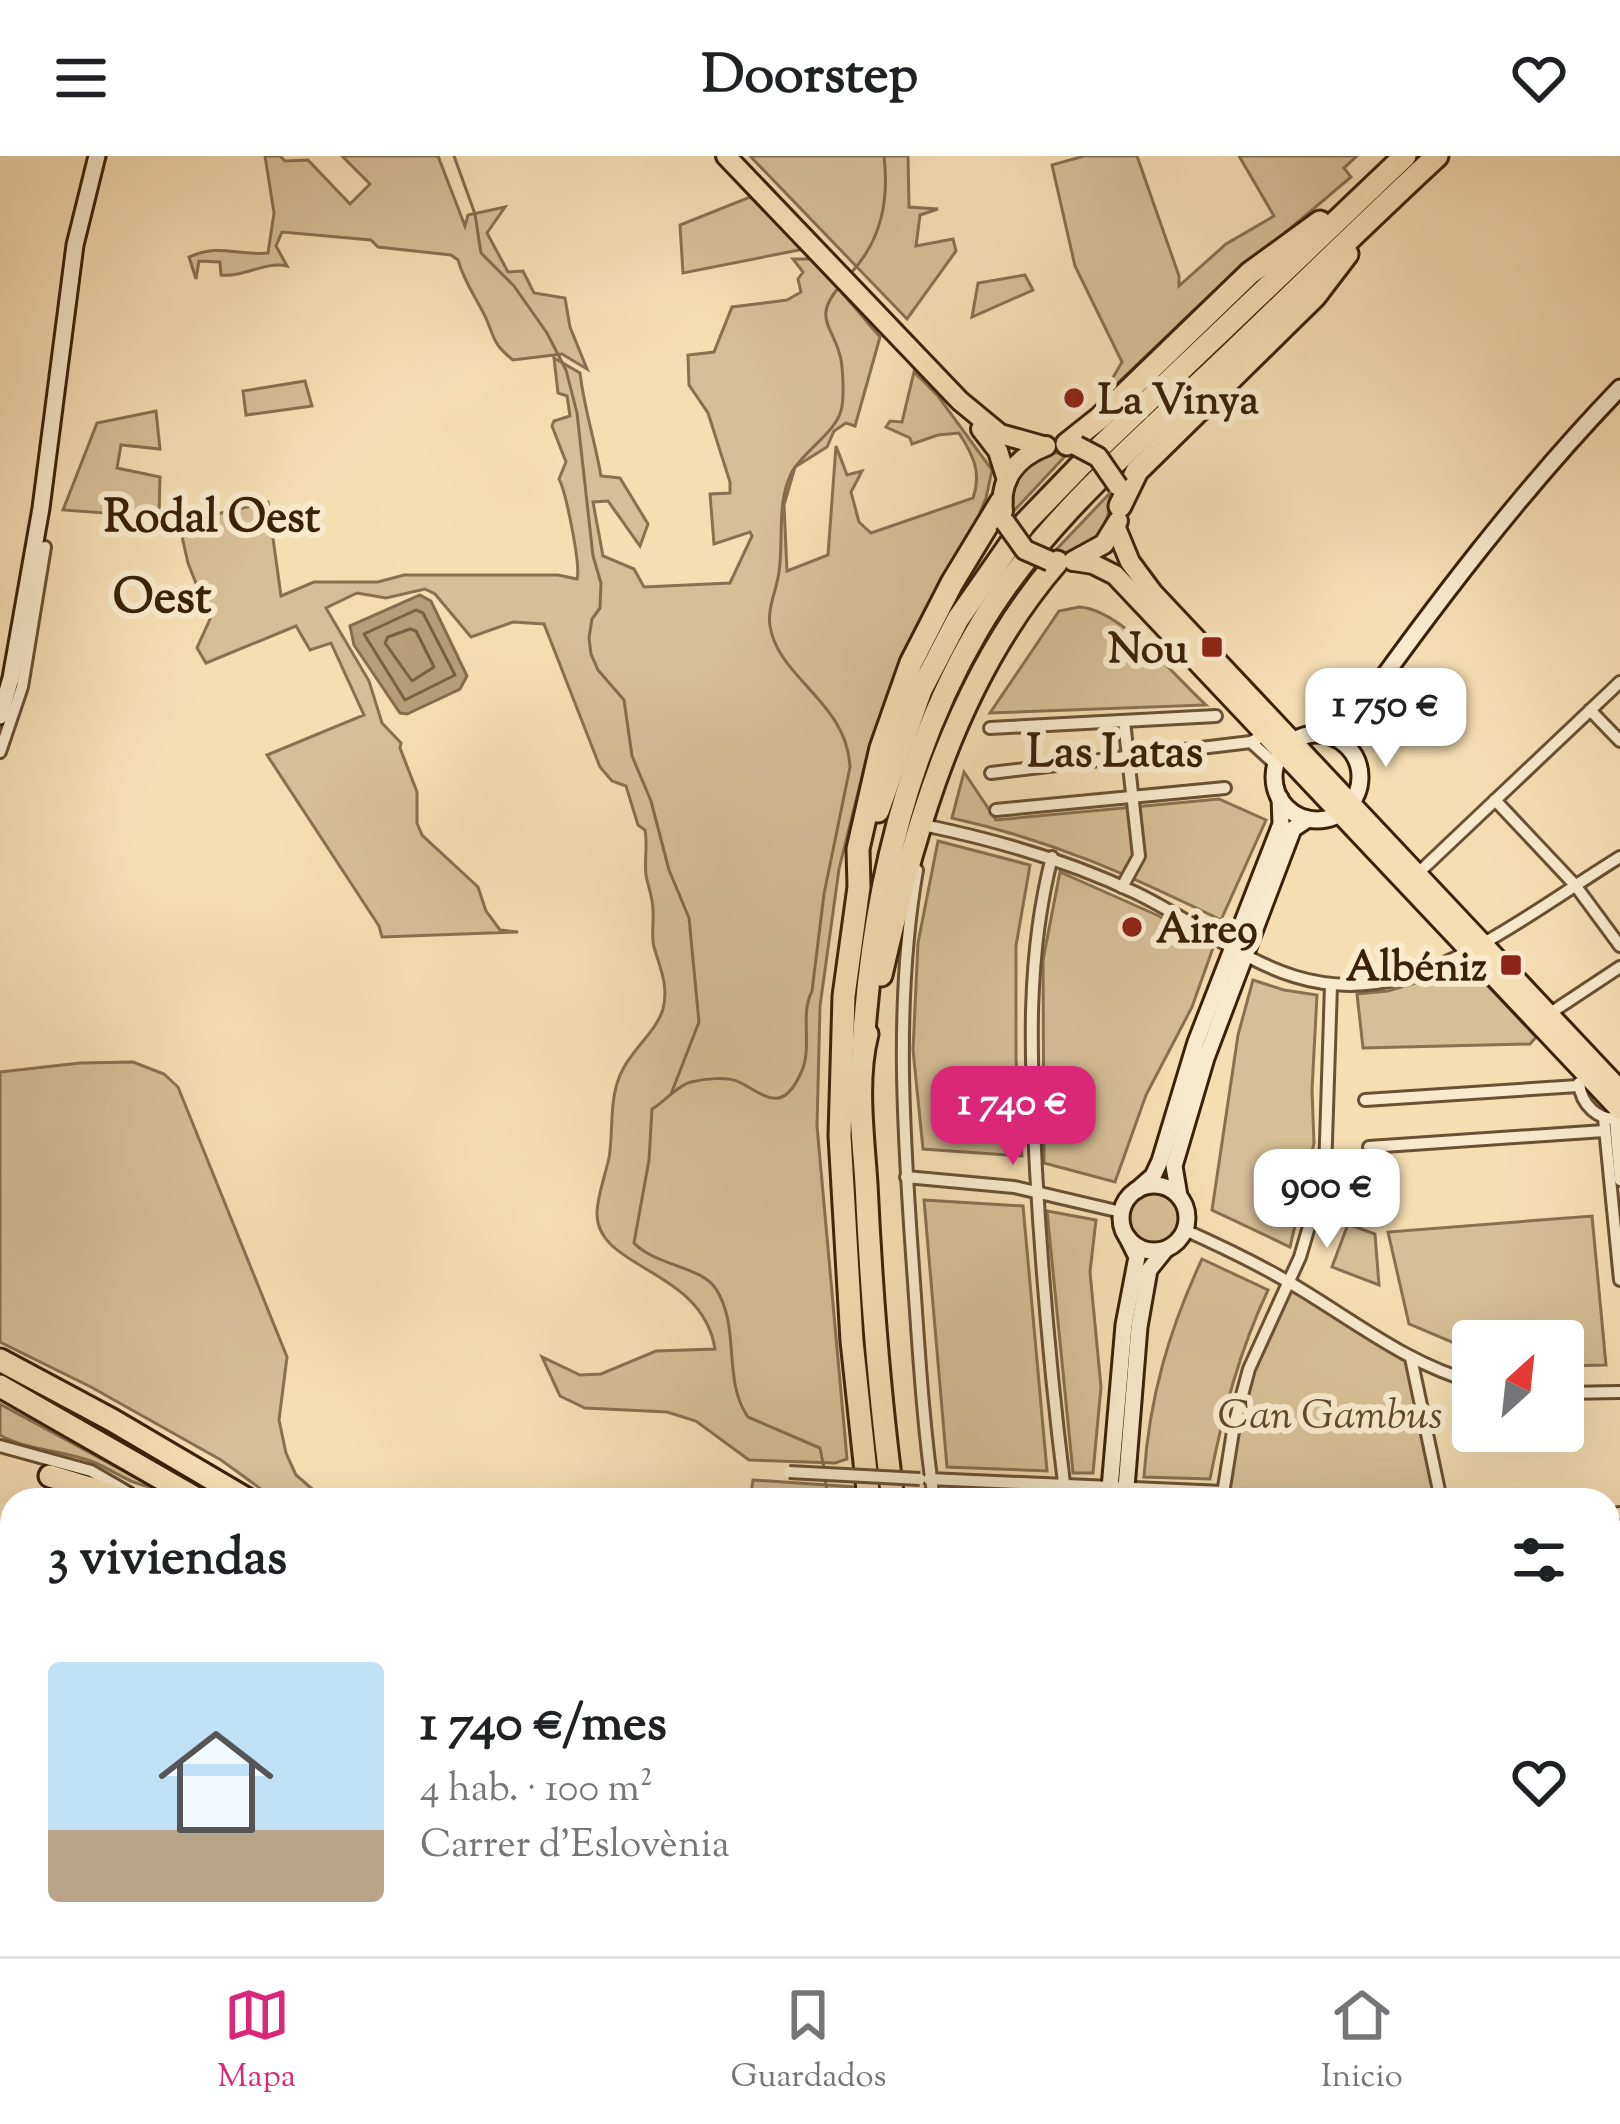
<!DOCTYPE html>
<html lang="es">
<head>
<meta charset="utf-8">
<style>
  body { margin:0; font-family:"Sorts Mill Goudy",serif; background:#f6f6f6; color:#202124; height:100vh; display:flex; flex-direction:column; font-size:45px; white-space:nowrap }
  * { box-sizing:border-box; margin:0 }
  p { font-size:39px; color:#757577 }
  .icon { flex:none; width:66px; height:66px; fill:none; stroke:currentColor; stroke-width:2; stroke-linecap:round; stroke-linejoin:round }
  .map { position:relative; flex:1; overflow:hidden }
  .details { position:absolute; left:0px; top:1332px; width:1620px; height:468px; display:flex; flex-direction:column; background:#fff; border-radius:36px 36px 0 0; box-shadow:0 12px 48px #0002 }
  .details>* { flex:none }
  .needle { width:78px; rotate:27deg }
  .fabs { position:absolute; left:1452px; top:1164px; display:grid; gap:24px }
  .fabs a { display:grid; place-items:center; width:132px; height:132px; border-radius:12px; background:#fff; box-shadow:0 12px 48px #0002; font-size:60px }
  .price { position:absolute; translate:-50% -102px; padding:0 27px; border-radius:24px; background:#fff; color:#222; font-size:39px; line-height:78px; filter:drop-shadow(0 3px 6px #0008) }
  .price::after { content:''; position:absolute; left:50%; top:72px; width:36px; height:27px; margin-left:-18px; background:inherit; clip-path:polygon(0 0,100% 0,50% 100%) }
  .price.active { background:#db2777; color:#fff }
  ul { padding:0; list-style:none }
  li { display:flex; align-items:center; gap:36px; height:300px; padding:0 48px }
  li+li { border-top:3px solid #e0e0e0 }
  li span { display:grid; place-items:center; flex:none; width:336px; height:240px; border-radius:12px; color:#555 }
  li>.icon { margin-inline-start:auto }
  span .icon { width:144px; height:144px; fill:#fffc; stroke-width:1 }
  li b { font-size:51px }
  h2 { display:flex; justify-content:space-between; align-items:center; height:144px; padding:0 48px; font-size:51px }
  header { display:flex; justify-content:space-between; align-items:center; height:156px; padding:0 48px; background:#fff; font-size:54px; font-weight:700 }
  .tabs { display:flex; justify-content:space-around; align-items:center; height:168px; border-top:3px solid #e0e0e0; background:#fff; font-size:33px; color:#757577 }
  .tabs a { display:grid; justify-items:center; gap:6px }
  .tabs .active { color:#db2777 }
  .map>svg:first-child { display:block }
</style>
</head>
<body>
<header><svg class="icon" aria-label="menu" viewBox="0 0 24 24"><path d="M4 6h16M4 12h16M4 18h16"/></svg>Doorstep<svg class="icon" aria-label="heart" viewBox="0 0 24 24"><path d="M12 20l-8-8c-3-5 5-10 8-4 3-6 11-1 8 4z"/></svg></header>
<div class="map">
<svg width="1620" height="1800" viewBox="0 0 1620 1800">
  <rect width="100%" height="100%" fill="#f6deb3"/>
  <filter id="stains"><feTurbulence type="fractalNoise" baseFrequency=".00167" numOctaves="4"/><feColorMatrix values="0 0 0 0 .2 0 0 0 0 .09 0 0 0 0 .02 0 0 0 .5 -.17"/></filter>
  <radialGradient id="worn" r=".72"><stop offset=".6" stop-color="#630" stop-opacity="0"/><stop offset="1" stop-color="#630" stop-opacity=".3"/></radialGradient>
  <g fill="#d6be96" stroke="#887050" stroke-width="3">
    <path d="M265,0H280L285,5L308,4L350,48L370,28L342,0H438L465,70L468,59L505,51L487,77L508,116L523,115L534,137L565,142L570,171L587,213L562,198L513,204C490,186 495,179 483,156C473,137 464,125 458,104L451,99L378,91L371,84L282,76L276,90L287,110C265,105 242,122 221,119L220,106L199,105L196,123L189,101C220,87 235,100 268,97L274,57Z"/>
    <polygon points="750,0 908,0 909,51 938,53 920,59 916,90 953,83 956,95 907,163"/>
    <polygon points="1084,0 1137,0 1179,120 1179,130 1226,88 1274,60 1239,0 1357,0 1344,12 1351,21 1195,153 1100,244 1122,206 1075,110 1052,9"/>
    <polygon points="755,39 804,93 683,117 680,69"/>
    <path d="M793,103H813L880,181L855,270L846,267L834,275L827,291L795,311L784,349L787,415L828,399L836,290L847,319L862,315L851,336L859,366L871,377L973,342C982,316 973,299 959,277L938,279L912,288L910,282L886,271L890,265L902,266L914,216L938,240L992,314L986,342L972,376L935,437L898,514L869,592L839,713L820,850L817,970L847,1303L835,1307L749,1304L696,1265L667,1256L585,1252L560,1240L542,1201L580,1219L601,1218L656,1195L715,1193C702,1111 595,1114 597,1056C598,1038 605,1020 609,1002C614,972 608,941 623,913C633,893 657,874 663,853C669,830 660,812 654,791C651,780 654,766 653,754C653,742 648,731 646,719C644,704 648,690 645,674L638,669L626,630L612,625L600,611L544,468L513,466L471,481L435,438L425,433L386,442L357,437L326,452L369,525L382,567L401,587L400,592L417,636V667L422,679L478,731L486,755L500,774L518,776L382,781L379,770L267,599L364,559L331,487L310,494L296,470L206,507L197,492L210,463L188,407L179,367L268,346L281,440L314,426H378L404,419H558L577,423C581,410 566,336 559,323L566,306L552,270L554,265L570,260L567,240L558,237L554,202L580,217C584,252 595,285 601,320L620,322L648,368L640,390L608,345L593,346L603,400L634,413L644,431L730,427L752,380L750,376L714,388L710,338L730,337V326L708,257L689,229L688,199L714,196L732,151L787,144L801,136L798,123L803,116Z"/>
    <polygon points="1025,119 1033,134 972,161 978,127"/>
    <polygon points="305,225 312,250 246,259 243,235"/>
    <polygon points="156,255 160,293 121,289 117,312 160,321 159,361 63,354 97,267"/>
    <path d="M1054,297H1068L1011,358C1012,327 1021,305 1054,297Z"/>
    <path d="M1110,337C1112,373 1090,399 1053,397Z"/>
    <path d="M1079,451C1121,453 1175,521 1206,549L990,557L1059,455Z"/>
    <path d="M964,616L996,664L1219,643L1266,664L1221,764C1127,718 1054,685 952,662Z"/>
    <polygon points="938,685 1030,709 1016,790 1016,902 1022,1000 923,993 913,894 918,787"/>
    <polygon points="1060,716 1159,760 1213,792 1192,851 1146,939 1115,1026 1044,1007 1043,804"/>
    <polygon points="1470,811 1536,881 1530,888 1363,892 1357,838 1388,835"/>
    <polygon points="1253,824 1284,834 1317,839 1312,934 1314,987 1290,1091 1212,1054 1238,879"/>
    <polygon points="133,906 164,918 178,931 287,1201 279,1264 286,1297 296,1319 325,1344 276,1344 221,1304 91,1231 0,1186 0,916 80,907"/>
    <circle cx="1154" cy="1062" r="29"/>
    <polygon points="924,1044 1023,1050 1047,1315 947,1311"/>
    <polygon points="1047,1055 1096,1064 1090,1116 1101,1231 1093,1317 1073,1317"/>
    <polygon points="1592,1060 1606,1209 1563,1210 1563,1185 1473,1185 1473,1195 1409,1168 1388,1076"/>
    <polygon points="1348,1068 1375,1078 1379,1129 1332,1111"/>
    <path d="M1202,1103L1268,1134C1239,1196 1223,1257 1210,1323L1144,1321C1149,1242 1169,1174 1202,1103Z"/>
    <polygon points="1288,1125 1411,1202 1441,1344 1222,1344 1249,1213"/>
    <path d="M0,1248L155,1332C131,1329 115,1315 93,1306C63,1294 28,1295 0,1279Z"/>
    <polygon points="753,1324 855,1331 857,1344 750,1344"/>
    <polygon points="1620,1515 1620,1615 1608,1616 1608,1517"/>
    <polygon points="1620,1637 1620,1738 1608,1739 1608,1638"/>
    <polygon points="788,1788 939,1788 941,1800 798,1800"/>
    <polygon points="1036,1788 1145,1788 1148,1800 1039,1800"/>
    <polygon points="1192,1788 1297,1788 1298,1800 1195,1800"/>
    <polygon points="1309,1788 1564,1788 1566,1800 1311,1800"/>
  </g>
  <polygon fill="#b69e79" stroke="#856c4c" stroke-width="3" points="420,439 431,445 467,520 460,533 407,558 400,557 354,489 350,470"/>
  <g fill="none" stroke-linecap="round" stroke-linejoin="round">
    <g stroke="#786041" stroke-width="3">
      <polygon points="416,454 423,457 455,519 405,544 364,478"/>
      <polygon points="410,473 416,475 434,511 412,525 385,487 388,481"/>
    </g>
    <g stroke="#856c4c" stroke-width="3">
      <polyline points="454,0 475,58 481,97 514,130 547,177 566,214 577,257 593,400 601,427 600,452 592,463 589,482 591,498 598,514 624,544 632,600 651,645 669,714 689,762 699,866 671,938"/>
      <path d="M851,117C882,83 889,44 884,0"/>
      <path d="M824,1312L820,1292L748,1261C722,1224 741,1172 716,1133C701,1110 656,1110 634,1087L649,1004L652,953C664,946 678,929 691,926C704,923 727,920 739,926C764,938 781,959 800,919C814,892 799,861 812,835L824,738L850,611C847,546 778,522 770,470C767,452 777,433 779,416C784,384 776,346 792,316C804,294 839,275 842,250C844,238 843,216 841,204C835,171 810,163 841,129"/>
      <polyline points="825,1322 828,1344"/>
    </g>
    <g stroke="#6a5034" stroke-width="16">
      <g id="street">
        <polyline points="1590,554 1620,585"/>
        <polyline points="990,572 1216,560"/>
        <polyline points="1251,586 1275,608"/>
        <polyline points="0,596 22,531 45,391"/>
        <polyline points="991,617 1251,586 1264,579"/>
        <polyline points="1495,644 1575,729 1620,790"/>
        <polyline points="996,654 1225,632"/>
        <path d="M928,670C1000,685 1069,705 1136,737C1229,782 1291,853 1405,821C1474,803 1558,739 1620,701"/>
        <path d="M1052,701C1025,805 1031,907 1036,1014C1042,1119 1051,1223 1064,1327"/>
        <path d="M917,714C895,841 903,969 912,1098C918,1180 922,1262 934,1344"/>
        <polyline points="1413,722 1620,526"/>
        <polyline points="1122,731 1139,700 1124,565"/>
        <polyline points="1549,858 1620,811"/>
        <path d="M1579,927C1581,948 1598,966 1620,962"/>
        <polyline points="1365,944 1578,930"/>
        <polyline points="1604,962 1620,1124"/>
        <polyline points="1615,964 1620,1024"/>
        <polyline points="1369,991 1604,975"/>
        <polyline points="906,1021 1014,1031 1121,1056"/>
        <path d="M1185,1074C1225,1092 1265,1111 1302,1134C1358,1168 1409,1208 1473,1226"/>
        <polyline points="1411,1202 1441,1344"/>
        <polyline points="1563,1237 1620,1236"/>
        <polyline points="0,1290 91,1315 129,1337"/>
        <polyline points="929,1323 1223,1336"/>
        <polyline points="1222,1344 1234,1269 1249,1213 1300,1101 1325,1016 1331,829"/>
        <polyline points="1608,1359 1620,1357"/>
        <polyline points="1608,1416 1620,1415"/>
        <polyline points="1608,1507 1620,1505"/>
        <polyline points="0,1623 12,1634"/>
        <polyline points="1608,1628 1620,1627"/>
        <polyline points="0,1654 12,1664"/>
        <polyline points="1608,1750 1620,1749"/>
        <polyline points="52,1788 54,1800"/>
        <polyline points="148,1788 161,1800"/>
        <polyline points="182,1788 195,1800"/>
        <polyline points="228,1788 230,1800"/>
        <polyline points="412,1788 414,1800"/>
        <polyline points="539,1788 541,1800"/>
        <polyline points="675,1788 684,1800"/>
        <polyline points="1016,1788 1019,1800"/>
        <polyline points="1309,1788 1311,1800"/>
        <polyline points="1564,1788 1566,1800"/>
      </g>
    </g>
    <g stroke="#3b2109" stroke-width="21">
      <g id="secondary">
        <polyline points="0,560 11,522 41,352 75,89 97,0"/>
        <circle cx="1317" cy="621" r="43"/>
        <path d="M1333,581L1349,569C1432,452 1520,336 1620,232"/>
        <circle cx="1154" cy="1062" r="33"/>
        <polyline points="1137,1034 1153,1020 1160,1005 1196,886 1281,668 1280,642"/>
        <polyline points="1179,1040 1174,1010 1206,902 1293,673 1308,663"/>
        <polyline points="1109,1344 1124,1169 1137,1101 1127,1081"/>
        <polyline points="1125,1344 1139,1171 1149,1114 1165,1094"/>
        <polyline points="1160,1788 1163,1800"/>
        <polyline points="1176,1788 1179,1800"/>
      </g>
    </g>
    <g stroke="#3b2109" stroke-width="24">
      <g id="primary">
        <polyline points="726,0 960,245 1000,278 1043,290"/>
        <polyline points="981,273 998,295 1007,324"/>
        <path d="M1003,355C999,323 1017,301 1046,290"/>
        <polyline points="1116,372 1130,406 1153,437 1620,934"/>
        <polyline points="1073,405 1104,388 1118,365"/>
        <polyline points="1074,405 1093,408 1115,419 1620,954"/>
      </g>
    </g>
    <g stroke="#3b2109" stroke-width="27">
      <g id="highway">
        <polyline points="1067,288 1101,261 1250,117 1320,66"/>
        <polyline points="1120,350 1137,315 1315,140 1347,98"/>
        <polyline points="878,655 921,534 958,463 1025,367 1081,309 1405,0"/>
        <path d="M881,819C914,673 957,521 1057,406"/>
        <path d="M867,878C855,925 863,980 866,1028C871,1134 879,1239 893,1344"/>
        <path d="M863,891C872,746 903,602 977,475C1034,376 1125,297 1207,220C1284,147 1359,72 1437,0"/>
        <polyline points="0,1204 112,1264 248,1344"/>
        <polyline points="0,1230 199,1344"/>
        <polyline points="50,1320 129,1344"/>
        <polyline points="869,1344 852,1185 840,980 844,840 859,731 858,693 881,592 911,507 952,427 1001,346"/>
        <polyline points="739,1788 749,1800"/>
        <polyline points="774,1788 784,1800"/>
        <polyline points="954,1788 957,1800"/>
        <polyline points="979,1788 982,1800"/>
      </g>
    </g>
    <use href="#street" stroke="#f9eace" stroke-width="10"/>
    <use href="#secondary" stroke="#f9eace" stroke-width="15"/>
    <use href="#primary" stroke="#f6deb3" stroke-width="18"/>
    <use href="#highway" stroke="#f6deb3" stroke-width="21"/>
    <g stroke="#6a5034" stroke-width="16" stroke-linecap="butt">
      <polyline id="street-bridge" points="789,1316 920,1323"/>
    </g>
    <g stroke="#3b2109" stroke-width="24" stroke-linecap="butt">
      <g id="primary-bridge">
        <polyline points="1077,290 1098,301 1118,330"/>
        <polyline points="1005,366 1025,394 1050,405"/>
      </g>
    </g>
    <use href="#street-bridge" stroke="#f9eace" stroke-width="10"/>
    <use href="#primary-bridge" stroke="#f6deb3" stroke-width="18"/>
  </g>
  <g fill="#8f2418" stroke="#f9eace" stroke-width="4.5">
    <circle cx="1074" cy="242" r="12"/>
    <rect x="1200" y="479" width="24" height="24" rx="6"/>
    <circle cx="1132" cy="771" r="12"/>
    <rect x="1499" y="797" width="24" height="24" rx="6"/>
  </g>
  <g text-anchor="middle" stroke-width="12" stroke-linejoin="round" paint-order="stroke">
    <g font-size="42" font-weight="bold" fill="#3b2109" stroke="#f9eace" text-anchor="start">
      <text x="1098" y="257">La Vinya</text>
      <text x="1188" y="506" text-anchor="end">Nou</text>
      <text x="1156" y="786">Aire9</text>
      <text x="1487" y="824" text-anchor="end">Albéniz</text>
    </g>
    <g font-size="42" font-style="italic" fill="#62482c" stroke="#f9eace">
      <text x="1330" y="1272">Can Gambus</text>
    </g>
    <g font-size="45" font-weight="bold" fill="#3b2109" stroke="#f9eace">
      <text x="212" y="375">Rodal Oest</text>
      <text x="1115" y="610">Las Latas</text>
    </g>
    <g font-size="48" font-weight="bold" fill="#3b2109" stroke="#f9eace">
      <text x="162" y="456">Oest</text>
    </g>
  </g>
  <rect width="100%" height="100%" filter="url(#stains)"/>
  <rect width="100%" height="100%" fill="url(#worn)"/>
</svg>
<div class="fabs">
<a><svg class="needle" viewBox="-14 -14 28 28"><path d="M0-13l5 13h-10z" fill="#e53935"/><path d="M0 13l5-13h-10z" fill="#757577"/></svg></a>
</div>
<b class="price" style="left:1386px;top:614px">1 750 €</b>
<b class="price active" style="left:1013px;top:1012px">1 740 €</b>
<b class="price" style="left:1327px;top:1095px">900 €</b>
<section class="details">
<h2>3 viviendas<svg class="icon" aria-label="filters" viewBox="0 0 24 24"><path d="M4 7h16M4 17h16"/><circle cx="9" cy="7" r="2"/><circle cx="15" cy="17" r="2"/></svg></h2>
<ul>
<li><span style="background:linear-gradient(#bfe0f5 70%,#b9a48a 0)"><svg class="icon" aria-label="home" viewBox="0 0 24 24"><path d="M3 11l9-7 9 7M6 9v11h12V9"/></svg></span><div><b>1 740 €/mes</b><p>4 hab. · 100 m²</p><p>Carrer d'Eslovènia</p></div><svg class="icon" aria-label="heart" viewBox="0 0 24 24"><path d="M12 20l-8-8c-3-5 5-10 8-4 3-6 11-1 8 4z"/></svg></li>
</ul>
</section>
</div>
<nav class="tabs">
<a class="active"><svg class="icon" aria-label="map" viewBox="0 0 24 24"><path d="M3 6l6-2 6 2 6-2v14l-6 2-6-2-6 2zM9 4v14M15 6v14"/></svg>Mapa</a>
<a><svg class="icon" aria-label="saved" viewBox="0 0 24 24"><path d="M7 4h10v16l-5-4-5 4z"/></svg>Guardados</a>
<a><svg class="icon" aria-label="home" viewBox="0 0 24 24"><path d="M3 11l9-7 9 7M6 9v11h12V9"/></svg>Inicio</a>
</nav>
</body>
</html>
